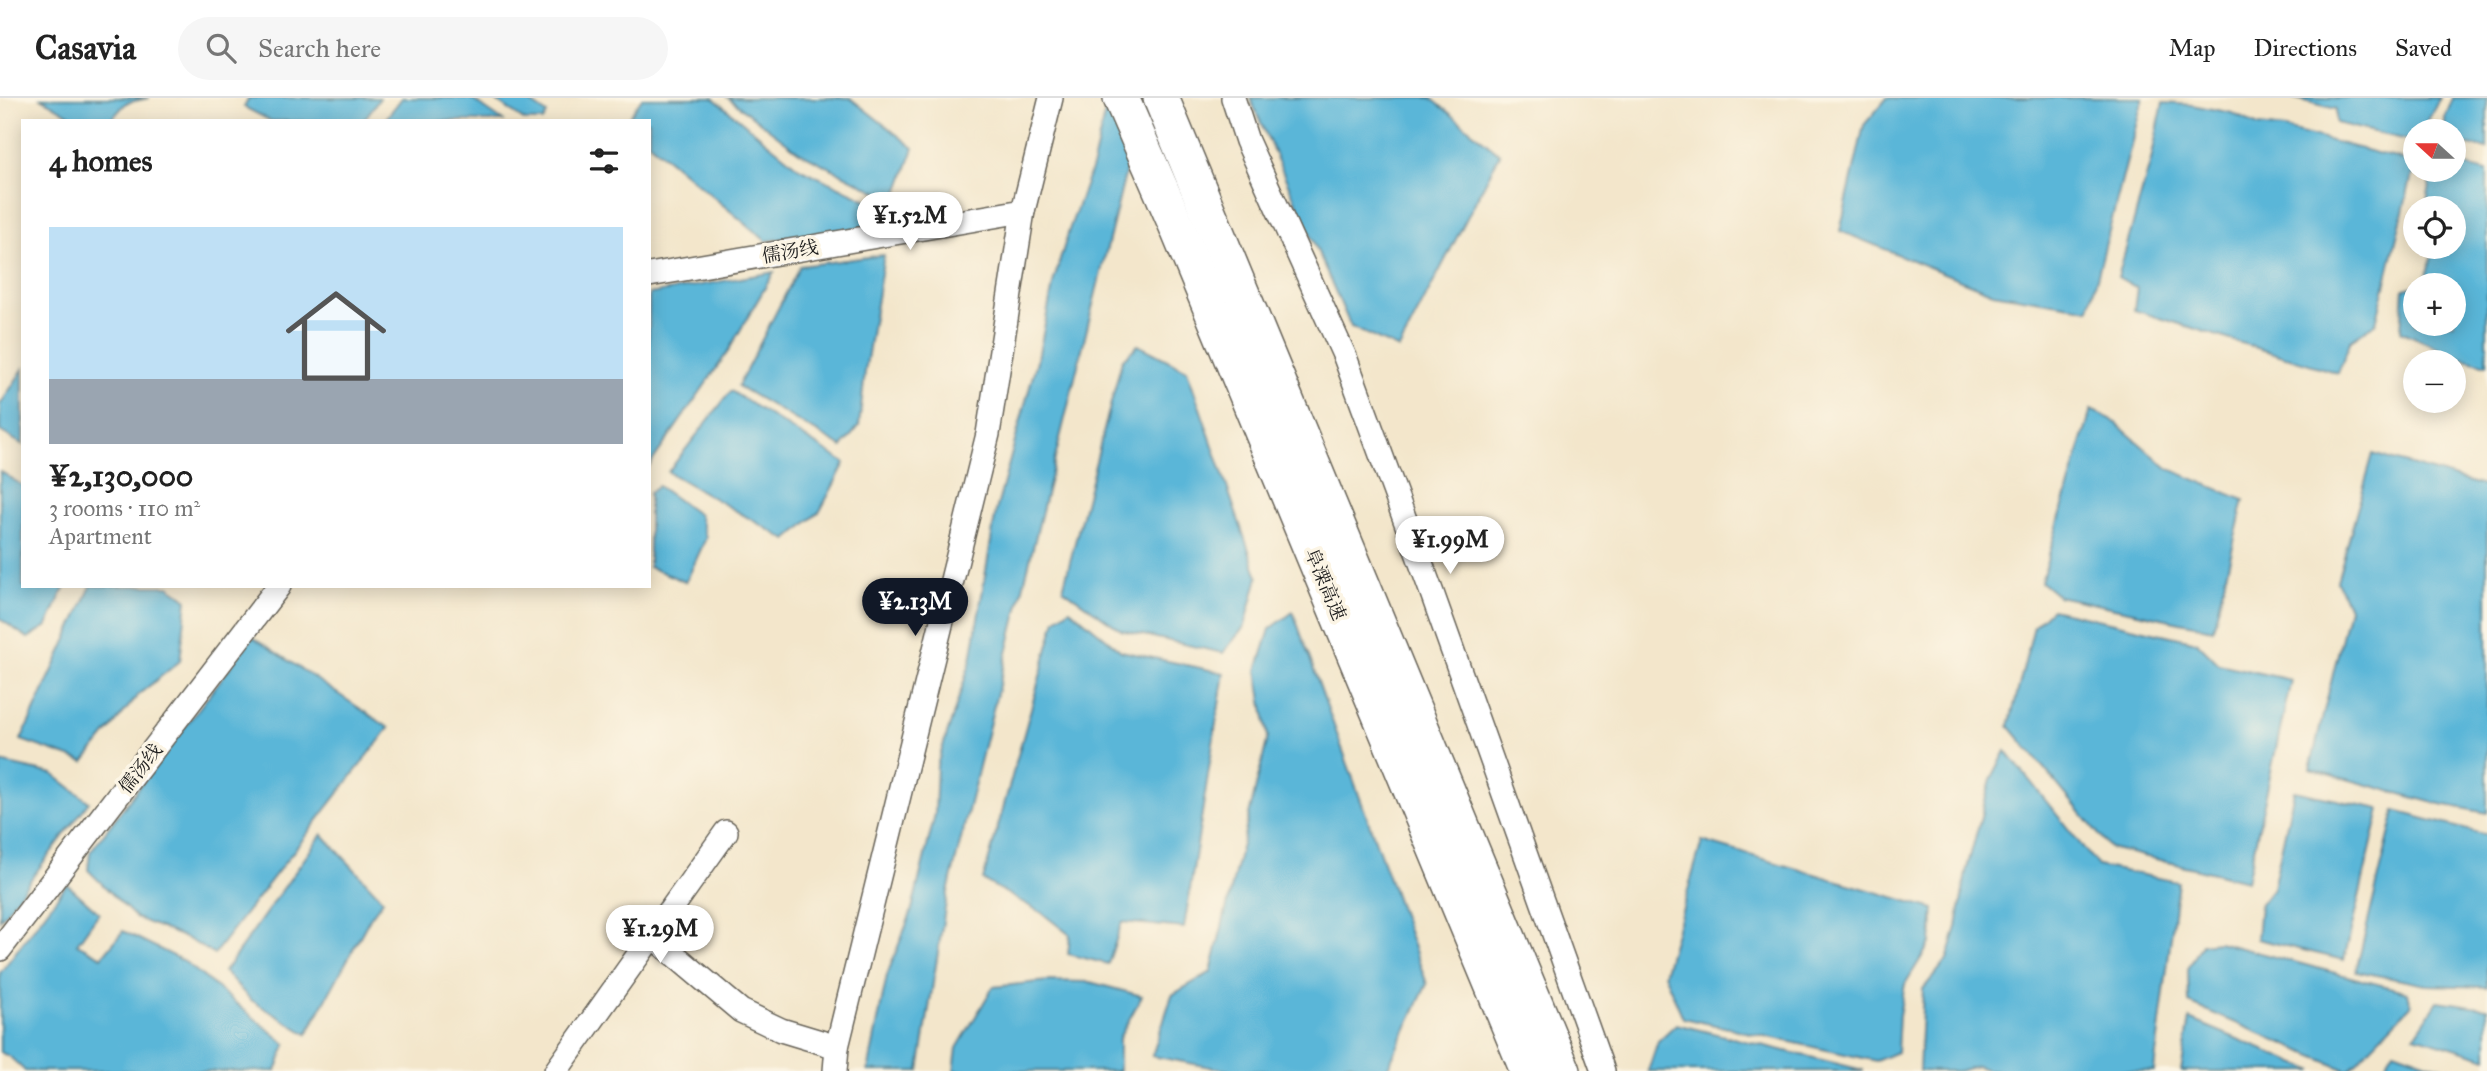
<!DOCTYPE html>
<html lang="en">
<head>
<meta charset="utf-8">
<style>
  body { margin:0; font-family:"IM FELL Great Primer","Noto Serif SC",serif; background:#f6f6f6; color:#222; height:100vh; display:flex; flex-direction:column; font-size:26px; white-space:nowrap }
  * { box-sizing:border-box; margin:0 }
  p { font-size:23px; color:#767676 }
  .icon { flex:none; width:38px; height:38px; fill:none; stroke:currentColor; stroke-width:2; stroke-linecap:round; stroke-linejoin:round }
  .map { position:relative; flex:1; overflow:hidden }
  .panel { position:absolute; left:21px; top:21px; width:630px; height:469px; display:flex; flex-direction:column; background:#fff; border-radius:0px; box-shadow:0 4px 18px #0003 }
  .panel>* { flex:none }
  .needle { width:46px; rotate:291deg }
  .buttons { position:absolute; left:2403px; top:21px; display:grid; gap:14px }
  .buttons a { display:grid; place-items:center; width:63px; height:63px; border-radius:50%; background:#fff; box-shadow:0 4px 18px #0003; font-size:35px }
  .price { position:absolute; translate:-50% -60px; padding:0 16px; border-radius:24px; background:#fff; color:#222; font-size:23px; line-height:46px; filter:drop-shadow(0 2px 4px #0008) }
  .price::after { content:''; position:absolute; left:50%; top:42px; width:21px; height:16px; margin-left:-10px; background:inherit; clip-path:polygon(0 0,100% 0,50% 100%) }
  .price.active { background:#111827; color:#fff }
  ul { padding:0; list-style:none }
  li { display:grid; align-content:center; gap:14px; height:371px; padding:0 28px }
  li+li { border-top:2px solid #e0e0e0 }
  li span { display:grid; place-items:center; height:217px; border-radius:0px; color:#555 }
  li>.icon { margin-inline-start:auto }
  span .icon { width:126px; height:126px; fill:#fffc; stroke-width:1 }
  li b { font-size:30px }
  h2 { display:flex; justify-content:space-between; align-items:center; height:84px; padding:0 28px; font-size:30px }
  header { display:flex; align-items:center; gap:42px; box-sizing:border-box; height:98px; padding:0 35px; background:#fff; border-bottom:2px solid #e0e0e0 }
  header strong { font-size:33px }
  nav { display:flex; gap:38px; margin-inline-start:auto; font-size:24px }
  .search { width:490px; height:63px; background:#f6f6f6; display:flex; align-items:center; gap:18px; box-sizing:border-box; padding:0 24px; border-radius:38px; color:#767676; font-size:26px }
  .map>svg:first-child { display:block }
</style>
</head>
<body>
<header>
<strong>Casavia</strong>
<div class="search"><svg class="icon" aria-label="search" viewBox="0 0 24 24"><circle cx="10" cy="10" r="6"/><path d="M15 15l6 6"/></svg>Search here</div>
<nav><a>Map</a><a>Directions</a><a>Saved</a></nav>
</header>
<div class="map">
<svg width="2487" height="973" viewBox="0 0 2487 973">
  <rect width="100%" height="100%" fill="#fcf5e5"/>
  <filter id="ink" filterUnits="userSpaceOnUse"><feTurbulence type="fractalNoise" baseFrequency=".0143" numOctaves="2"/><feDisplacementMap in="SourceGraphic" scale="14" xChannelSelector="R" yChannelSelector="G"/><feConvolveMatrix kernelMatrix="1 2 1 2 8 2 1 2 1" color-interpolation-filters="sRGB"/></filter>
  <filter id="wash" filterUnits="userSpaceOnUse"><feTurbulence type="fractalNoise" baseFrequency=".00686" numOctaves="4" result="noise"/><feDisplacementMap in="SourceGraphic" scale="28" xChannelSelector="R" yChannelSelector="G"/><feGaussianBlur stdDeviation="1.57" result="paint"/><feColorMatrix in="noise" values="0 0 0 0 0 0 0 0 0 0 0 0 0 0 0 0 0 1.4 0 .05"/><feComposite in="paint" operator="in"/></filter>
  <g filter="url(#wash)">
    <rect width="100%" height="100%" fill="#f3e6cb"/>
    <g fill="#5ab6d8" stroke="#3b697a" stroke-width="2">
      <polygon points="41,0 149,0 126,5 110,23 80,23"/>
      <polygon points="249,0 380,0 363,23 271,23 244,9"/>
      <polygon points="402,0 470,0 503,23 384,23"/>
      <polygon points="492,0 524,0 547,16 543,23 525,23"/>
      <polygon points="642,0 713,0 799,70 873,105 873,129 766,143 649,45 649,23 626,23"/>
      <polygon points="728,0 850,0 914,50 895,103 799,54"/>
      <polygon points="1108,0 1144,0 947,798 919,973 868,973 887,877 911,815 935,716 937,667 971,562 996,413 1039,255 1054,182 1069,132 1093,66"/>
      <polygon points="1250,0 1431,0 1500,56 1399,251 1351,229"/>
      <polygon points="1887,0 2143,0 2089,211 1993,195 1840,133 1864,27"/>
      <polygon points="2293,0 2440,0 2422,33 2415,33 2415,44 2336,25 2336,11"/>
      <polygon points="2453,0 2487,0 2487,51 2454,44 2454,33 2445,33 2445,20"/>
      <polygon points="2163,5 2192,7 2232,15 2258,28 2285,31 2415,65 2376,225 2351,242 2338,275 2134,212 2137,190 2118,179 2151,62"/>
      <polygon points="2454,65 2487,73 2487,267 2461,260 2401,233 2404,191 2415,188 2415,226 2454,226 2454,187 2417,187 2424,185 2435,149 2454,149 2454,110 2434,110 2426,108 2433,72 2454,72"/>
      <polygon points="884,157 865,274 859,328 842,349 738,288 800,168"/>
      <polygon points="774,174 727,255 649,368 649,196"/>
      <polygon points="1138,247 1187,272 1258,479 1245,528 1223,555 1121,532 1063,491 1122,262"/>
      <polygon points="23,271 23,347 0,333 0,307"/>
      <polygon points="731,293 845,365 820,413 787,442 668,374"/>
      <polygon points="2091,312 2111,321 2169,371 2244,402 2213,531 2058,498 2041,484"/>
      <polygon points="2373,356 2487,389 2487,715 2430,704 2310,671 2349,510 2337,483"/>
      <polygon points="0,373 23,388 23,488 65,488 47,528 28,540 0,521"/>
      <polygon points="658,388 699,417 706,440 686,484 649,469 649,395"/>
      <polygon points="91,488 169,488 187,502 180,563 138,597 84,664 21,642"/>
      <polygon points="1070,511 1121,553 1224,575 1184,830 1122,824 1108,866 1068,856 1070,837 1042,815 983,782 1056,521"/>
      <polygon points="2052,511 2197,544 2219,566 2291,582 2247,783 2110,750 2009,628 2034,528"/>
      <polygon points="1293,514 1427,886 1386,973 1364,973 1351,965 1314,973 1231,973 1152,958 1172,897 1211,874 1268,639 1257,572 1270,531"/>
      <polygon points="253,539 389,630 214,856 186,840 136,820 88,772 90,754"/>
      <polygon points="2006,653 2098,768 2178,784 2154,973 1991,973 1977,968 1958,973 1919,973 1923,891 1947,862 1957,829 1966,774 1991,681"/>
      <polygon points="0,664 53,676 89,704 0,822"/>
      <polygon points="2294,693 2380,711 2344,862 2257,841 2260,807 2273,790"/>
      <polygon points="2395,713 2487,737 2487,889 2426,887 2356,873"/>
      <polygon points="322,736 383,802 370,820 307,936 251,902 224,874"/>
      <polygon points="1702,743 1934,811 1931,844 1905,886 1899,917 1897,954 1876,963 1683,920 1664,876"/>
      <polygon points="67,786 99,815 77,846 102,859 123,833 184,863 286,946 276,973 25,973 10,959 0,954 0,875"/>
      <polygon points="2218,844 2408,894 2411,908 2348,973 2189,905 2188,871 2202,846"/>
      <polygon points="1048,883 1090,884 1142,898 1119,940 1119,973 954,973 957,950 993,889"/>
      <polygon points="2438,903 2487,910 2487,960 2415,938"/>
      <polygon points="2190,921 2314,973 2181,973"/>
      <polygon points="1676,926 1863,972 1863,973 1648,973 1658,943"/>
      <polygon points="2394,952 2453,973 2381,973"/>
    </g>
  </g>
  <g filter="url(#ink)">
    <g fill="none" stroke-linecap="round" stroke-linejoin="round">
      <g stroke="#676359" stroke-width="26">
        <g id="minor">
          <polyline points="1233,0 1247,43 1345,259 1432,495 1603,973"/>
          <polyline points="649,177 1023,113 1051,0"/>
          <polyline points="653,839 741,913 781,932 837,949"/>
          <polyline points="0,851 279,488"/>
          <polyline points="556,973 726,734"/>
          <polyline points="835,973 837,949 988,336 1023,113"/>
        </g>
      </g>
      <g stroke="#676359" stroke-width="38">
        <g id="highway">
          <polyline points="1121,0 1175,124 1528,973"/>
          <polyline points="1161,0 1563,973"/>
        </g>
      </g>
      <use href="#minor" stroke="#fff" stroke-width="23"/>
      <use href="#highway" stroke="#fff" stroke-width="35"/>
    </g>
  </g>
  <g text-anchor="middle" stroke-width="7" stroke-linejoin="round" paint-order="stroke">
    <g font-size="19" fill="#1c1c1c" stroke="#fcf5e5">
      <text transform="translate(790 153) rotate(-10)" y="7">儒汤线</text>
      <text transform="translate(1326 486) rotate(67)" y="7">阜溧高速</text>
      <text transform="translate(140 670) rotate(-52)" y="7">儒汤线</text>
    </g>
  </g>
</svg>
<div class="buttons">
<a><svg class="needle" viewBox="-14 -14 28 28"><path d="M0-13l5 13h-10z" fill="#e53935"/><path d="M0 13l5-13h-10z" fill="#767676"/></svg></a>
<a><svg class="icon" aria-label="locate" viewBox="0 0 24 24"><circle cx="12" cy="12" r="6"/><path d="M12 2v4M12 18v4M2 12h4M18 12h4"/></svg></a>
<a>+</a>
<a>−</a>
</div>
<b class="price" style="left:910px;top:154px">¥1.52M</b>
<b class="price" style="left:1450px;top:478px">¥1.99M</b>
<b class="price active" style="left:915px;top:540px">¥2.13M</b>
<b class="price" style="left:660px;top:867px">¥1.29M</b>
<section class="panel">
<h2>4 homes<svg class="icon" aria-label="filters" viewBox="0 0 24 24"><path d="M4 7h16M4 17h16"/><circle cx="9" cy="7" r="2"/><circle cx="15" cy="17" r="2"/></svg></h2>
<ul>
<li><span style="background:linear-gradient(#bfe0f5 70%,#9aa5b1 0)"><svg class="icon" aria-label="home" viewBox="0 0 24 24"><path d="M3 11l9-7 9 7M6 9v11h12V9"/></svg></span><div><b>¥2,130,000</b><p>3 rooms · 110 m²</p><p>Apartment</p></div></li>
</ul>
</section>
</div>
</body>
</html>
